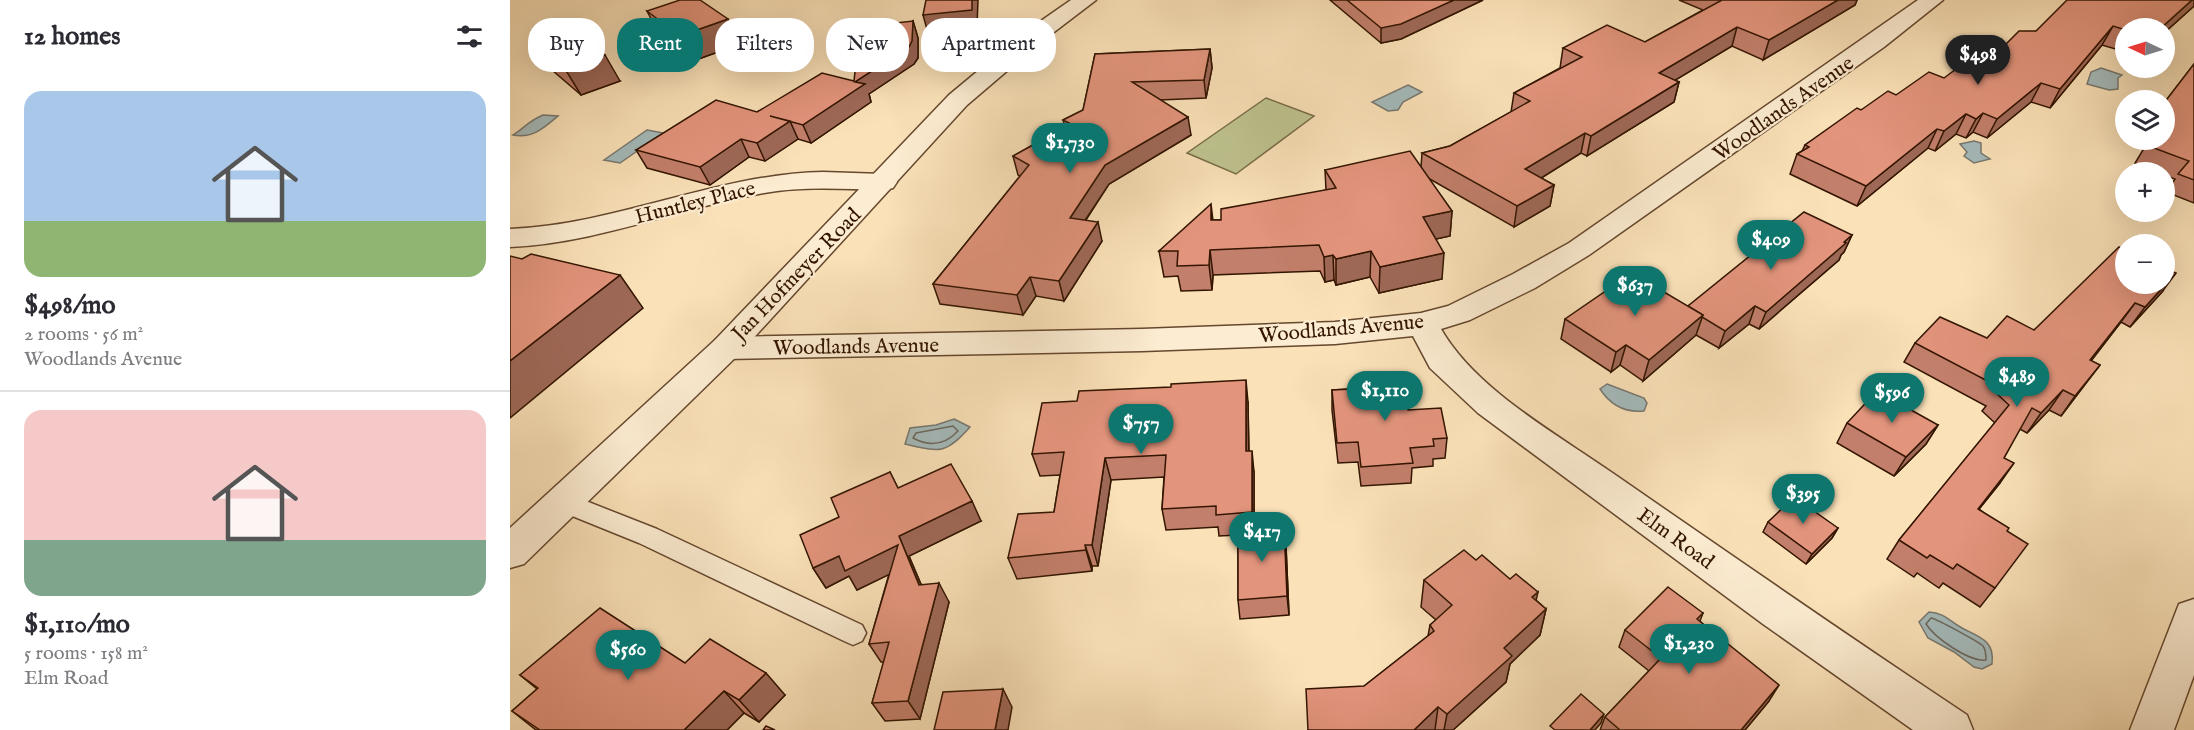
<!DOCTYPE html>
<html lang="en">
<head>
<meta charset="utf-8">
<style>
  body { margin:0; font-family:"IM FELL English",serif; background:#f2f2f3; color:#2b2b33; height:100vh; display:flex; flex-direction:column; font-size:22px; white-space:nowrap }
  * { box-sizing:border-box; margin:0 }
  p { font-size:20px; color:#7c7c81 }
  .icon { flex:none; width:33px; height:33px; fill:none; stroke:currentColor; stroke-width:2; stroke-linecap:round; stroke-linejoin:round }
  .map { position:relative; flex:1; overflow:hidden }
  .drawer { display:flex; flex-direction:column; background:#fff; width:510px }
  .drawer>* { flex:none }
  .banner { position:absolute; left:18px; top:18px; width:570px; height:54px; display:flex; gap:12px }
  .needle { width:39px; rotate:274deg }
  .tools { position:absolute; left:1605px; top:18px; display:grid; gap:12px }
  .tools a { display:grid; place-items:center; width:60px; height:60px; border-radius:50%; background:#fff; box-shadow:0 6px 24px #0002; font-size:30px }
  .price { position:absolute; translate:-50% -51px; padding:0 14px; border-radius:21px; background:#0f766e; color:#fff; font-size:20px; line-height:39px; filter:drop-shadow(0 2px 3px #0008) }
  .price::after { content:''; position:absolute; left:50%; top:36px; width:18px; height:14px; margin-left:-9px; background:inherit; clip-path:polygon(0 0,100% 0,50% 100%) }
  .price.selected { background:#222; color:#fff }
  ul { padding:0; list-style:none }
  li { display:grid; align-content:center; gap:12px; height:318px; padding:0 24px }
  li+li { border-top:2px solid #e1e1e2 }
  li span { display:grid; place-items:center; height:186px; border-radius:18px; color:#555 }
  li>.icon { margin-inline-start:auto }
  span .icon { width:108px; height:108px; fill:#fffc; stroke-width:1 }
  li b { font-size:26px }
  h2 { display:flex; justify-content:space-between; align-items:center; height:72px; padding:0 24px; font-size:26px }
  .chip { padding:0 21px; border-radius:24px; background:#fff; box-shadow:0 6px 24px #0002; font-size:21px; line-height:54px }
  .chip.selected { background:#0f766e; color:#fff }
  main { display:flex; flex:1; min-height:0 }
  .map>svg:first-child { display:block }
</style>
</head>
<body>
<main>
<section class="drawer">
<h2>12 homes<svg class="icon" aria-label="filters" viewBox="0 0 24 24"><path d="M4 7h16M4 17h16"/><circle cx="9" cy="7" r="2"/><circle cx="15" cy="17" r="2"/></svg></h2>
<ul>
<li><span style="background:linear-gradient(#a9c7e8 70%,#8fb573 0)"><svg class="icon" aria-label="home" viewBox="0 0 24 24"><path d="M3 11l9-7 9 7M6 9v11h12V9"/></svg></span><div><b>$498/mo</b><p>2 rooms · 56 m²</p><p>Woodlands Avenue</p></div></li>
<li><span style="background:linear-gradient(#f6c9c9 70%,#7fa58c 0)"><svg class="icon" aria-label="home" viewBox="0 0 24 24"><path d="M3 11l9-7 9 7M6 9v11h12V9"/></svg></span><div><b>$1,110/mo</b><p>5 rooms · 158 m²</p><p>Elm Road</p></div></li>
</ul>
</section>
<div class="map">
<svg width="1684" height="730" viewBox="0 0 1684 730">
  <rect width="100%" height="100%" fill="#fae1b8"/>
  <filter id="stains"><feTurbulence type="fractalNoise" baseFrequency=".00333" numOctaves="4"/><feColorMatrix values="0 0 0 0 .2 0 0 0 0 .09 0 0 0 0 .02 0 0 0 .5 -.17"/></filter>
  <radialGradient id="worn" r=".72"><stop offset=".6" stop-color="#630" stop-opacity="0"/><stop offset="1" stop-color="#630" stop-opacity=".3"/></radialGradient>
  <polygon fill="#bec38f" stroke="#786c48" stroke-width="1.5" points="756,98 804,116 726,174 677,153"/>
  <g fill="#a4babb" stroke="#777870" stroke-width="1.5">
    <polygon points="1591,68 1612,75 1608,78 1608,89 1599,90 1577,84 1581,72"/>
    <polygon points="898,85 912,92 893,102 888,110 878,111 862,102"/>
    <path d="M33,115L48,116C34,128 22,139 3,135C14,128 20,120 33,115Z"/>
    <polygon points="137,130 153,133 110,163 94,160"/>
    <polygon points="1464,141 1471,143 1471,153 1480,159 1464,163 1454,156 1457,152 1450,144"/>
    <path d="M1097,384L1134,398L1137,403L1134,411C1115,413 1101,406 1090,389Z"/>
    <path d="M444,419L460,427C435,455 430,452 395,444L400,428L426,425Z"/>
    <path d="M1419,612C1435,613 1439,621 1452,628C1469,637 1485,640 1482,664L1472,669L1464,667L1444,652L1418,638L1409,622Z"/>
  </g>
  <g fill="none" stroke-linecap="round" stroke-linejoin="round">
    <g stroke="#6c685e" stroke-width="1.5">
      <path d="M443,426L448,431C435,445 420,447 403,438L406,433Z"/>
      <path d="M1421,618C1427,619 1469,642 1473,646C1476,650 1476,655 1476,660C1459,662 1425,638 1416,624Z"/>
    </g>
    <g stroke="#65482e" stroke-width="3">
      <polygon id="service" points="53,492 147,529 352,625 356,633 352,641 343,645 334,641 129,543 45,509 41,502 45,495"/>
    </g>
    <g stroke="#65482e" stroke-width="3">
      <g id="minor">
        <path d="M1408,0H1433L1374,47L1079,255L1025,288L960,320L931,329C966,390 1047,434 1104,474C1221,555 1338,636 1457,715L1463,730H1403L1253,624L968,413L920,368L903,336L825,344L632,351L216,359L205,356L200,348L205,340L216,337L632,329L825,322L911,313L938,306L1003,274L1059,243Z"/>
        <path d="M313,172L373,174L383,176L387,182L383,188L373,190C334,189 293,186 254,193C168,208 89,243 0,247V229C107,225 206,174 313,172Z"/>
        <polygon points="1684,599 1684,675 1664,730 1620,730 1669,604"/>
      </g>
    </g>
    <g stroke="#65482e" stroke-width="3">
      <polygon id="tertiary" points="561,0 586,0 531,42 457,105 227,356 14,564 0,568 0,528 205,340 439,95 515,32"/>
    </g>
    <use href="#service" fill="#fcecd1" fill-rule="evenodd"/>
    <use href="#minor" fill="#fcecd1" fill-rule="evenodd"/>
    <use href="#tertiary" fill="#fcecd1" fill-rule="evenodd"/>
  </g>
  <g fill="#c27f6b" stroke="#331500" stroke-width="1.5">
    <polygon points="820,0 973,0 891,39 871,43"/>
    <polygon points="1169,0 1347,0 1345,5 1253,60 1222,46 1165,80 1169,82 1164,102 1077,156 1071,153 1031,178 1044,185 1040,206 1004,227 918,178 942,211 940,236 926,239 932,279 869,293 860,277 826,285 824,280 815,282 810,271 703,275 702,290 671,291 668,276 654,277 649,251 703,220 711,220 816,190 815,170 911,167 912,153 940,146 1001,112 1004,93 1050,68 1053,48 1135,42 1193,10"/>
    <polygon points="1684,0 1684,6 1654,33 1616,28 1616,52 1592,45 1540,108 1521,102 1477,138 1463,132 1456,138 1446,134 1425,151 1418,148 1347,206 1280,174 1287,154 1292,151 1295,145 1351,110 1386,95 1434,78 1467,73 1526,31"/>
    <polygon points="137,11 230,44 183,61 150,36"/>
    <polygon points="403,21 408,38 408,58 404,64 359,94 361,102 301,143 288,139 255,161 239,157 200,185 137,168 126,150 344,81"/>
    <polygon points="27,44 110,81 71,95 42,70"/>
    <polygon points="700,49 702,68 696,98 650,100 681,135 599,184 576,220 592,241 554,301 526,296 513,315 430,304 423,284 510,176 508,175 503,156 555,127 553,120 573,110 585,54"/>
    <polygon points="1684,64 1684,203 1656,192 1665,179 1654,175 1654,172 1649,172 1625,163 1636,145 1641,141 1636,140 1654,140 1654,103"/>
    <polygon points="1342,235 1334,252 1331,255 1329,260 1249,329 1239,324 1209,348 1186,335 1133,381 1110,365 1101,372 1051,339 1055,319 1178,306"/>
    <polygon points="1652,292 1620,327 1611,322 1581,361 1590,365 1551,416 1539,410 1517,433 1510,429 1494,458 1490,483 1469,509 1497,531 1485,588 1470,607 1433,583 1429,588 1407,573 1404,577 1377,559 1389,540 1485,423 1472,411 1476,406 1394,362 1405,343 1477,338 1524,330"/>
    <polygon points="859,375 898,410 937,438 935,458 923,459 923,466 902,468 901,483 851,486 848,462 828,463 822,410 822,390 859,388"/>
    <polygon points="738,402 739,451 744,472 744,528 776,546 779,615 730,619 728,600 728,535 709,536 708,527 656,530 652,509 654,477 601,480 588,566 582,566 582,571 507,579 498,558 544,512 550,475 530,476 522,454"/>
    <polygon points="1337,423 1428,425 1416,444 1384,476 1327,443"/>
    <polygon points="380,472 388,488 471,521 399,556 411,584 439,602 410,719 375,721 362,703 374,662 371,662 359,644 379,574 347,590 339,576 316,588 303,568 329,517"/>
    <polygon points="1258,522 1328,528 1322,538 1296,564 1253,532"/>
    <polygon points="966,560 1026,600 1036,609 1030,635 1000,664 996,682 943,730 798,730 918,636 920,625 926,620 911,607 914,580"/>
    <polygon points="1193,613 1190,621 1259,701 1235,730 1090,730 1095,717 1139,671 1109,647 1115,630"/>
    <polygon points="175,663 275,695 249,722 234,713 217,730 26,730 2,711 27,689 10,675"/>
  </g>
  <g fill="#9e6857" stroke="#331500" stroke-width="1.5">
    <polygon points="462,0 468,0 467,27 418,33 413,15"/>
    <polygon points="944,0 973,0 891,39 871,43 871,28"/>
    <polygon points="1328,0 1347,0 1345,5 1253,60 1259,40"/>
    <polygon points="1682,0 1684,0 1684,6 1654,33 1654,28 1651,28"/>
    <polygon points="218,19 230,44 183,61 170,36"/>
    <polygon points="403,21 408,38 408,58 404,64 359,94 361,102 301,143 293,125 345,82"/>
    <polygon points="1603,26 1592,45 1540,108 1550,89"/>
    <polygon points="1227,27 1222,46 1144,93 1149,73"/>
    <polygon points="700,49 702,68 696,98 694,80"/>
    <polygon points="95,55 110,81 71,95 55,69"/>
    <polygon points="1169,82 1164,102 1077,156 1081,136"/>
    <polygon points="1531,83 1521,102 1477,138 1487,119"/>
    <polygon points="1473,113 1463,132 1456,138 1466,119"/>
    <polygon points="1456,114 1446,134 1425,151 1434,131"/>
    <polygon points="678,117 681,135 599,184 564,237 560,218 595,165"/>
    <polygon points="280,121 288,139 255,161 247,143"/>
    <polygon points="1427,129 1418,148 1347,206 1356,186"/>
    <polygon points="1075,133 1071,153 1012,190 1015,169"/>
    <polygon points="231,139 239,157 200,185 190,167"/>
    <polygon points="1044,185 1040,206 1004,227 1007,206"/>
    <polygon points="701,204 704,229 701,220"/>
    <polygon points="942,211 940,236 912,242 913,217"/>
    <polygon points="588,222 592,241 554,301 549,281"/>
    <polygon points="1342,235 1334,252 1331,255 1329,260 1249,329 1256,312"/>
    <polygon points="700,250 703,275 702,290 699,265"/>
    <polygon points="861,251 860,277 826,285 826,259"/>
    <polygon points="934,253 932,279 869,293 870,267"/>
    <polygon points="823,255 824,280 815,282 814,257"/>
    <polygon points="1666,273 1652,292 1620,327 1635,307"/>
    <polygon points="110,275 133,308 0,418 0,361"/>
    <polygon points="520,277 526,296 513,315 507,295"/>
    <polygon points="1625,303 1611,322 1566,380 1580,360"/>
    <polygon points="1245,306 1239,324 1209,348 1215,331"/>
    <polygon points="1193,315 1186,335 1133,381 1139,360"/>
    <polygon points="1116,345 1110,365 1101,372 1106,352"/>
    <polygon points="1590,365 1575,384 1551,416 1565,396"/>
    <polygon points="736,380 738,402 739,473 736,451"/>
    <polygon points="1553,390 1539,410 1517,433 1531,413"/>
    <polygon points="1428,425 1416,444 1384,476 1396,457"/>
    <polygon points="742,451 744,472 744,534 742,512"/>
    <polygon points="595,458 601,480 588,566 582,545"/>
    <polygon points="1504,463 1490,483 1454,528 1468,509"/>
    <polygon points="462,501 471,521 399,556 419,604 409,585 389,536"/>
    <polygon points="774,526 776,546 779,615 777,596"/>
    <polygon points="1328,528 1322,538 1296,564 1302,554"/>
    <polygon points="388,545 399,565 347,590 339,576 316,588 303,568 329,556"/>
    <polygon points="575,545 582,566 582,571 576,550"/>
    <polygon points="429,583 439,602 410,719 398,701"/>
    <polygon points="1028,592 1022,618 1022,597"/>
    <polygon points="1036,609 1030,635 1000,664 996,682 943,730 934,730 937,714 994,648"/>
    <polygon points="256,673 275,695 249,722 229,700"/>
    <polygon points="1269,685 1259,701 1235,730 1231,730"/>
    <polygon points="493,689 502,707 498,730 485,730"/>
    <polygon points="214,691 234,713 217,730 174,730"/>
    <polygon points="928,707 925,730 904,730"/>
    <polygon points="1094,714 1091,723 1085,730 1080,730"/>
  </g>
  <g fill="#e2947c" stroke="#331500" stroke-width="1.5">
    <polygon points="170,0 190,0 218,19 170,36 137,11"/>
    <polygon points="416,0 462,0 462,10 413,15"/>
    <polygon points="837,0 944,0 891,24 871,28"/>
    <polygon points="1212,0 1328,0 1259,40 1227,27 1149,73 1169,82 1081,136 1075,133 1015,169 1044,185 1007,206 912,153 940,146 1020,101 1004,93 1072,57 1053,48 1097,25 1135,42"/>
    <polygon points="1557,0 1682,0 1651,28 1616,28 1616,30 1603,26 1550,89 1531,83 1487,119 1473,113 1466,119 1456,114 1434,131 1427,129 1356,186 1287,154 1299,147 1295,145 1347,108 1351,110 1378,91 1386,95 1419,72 1434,78 1450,66 1467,73 1509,31 1526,31"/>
    <polygon points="403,21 402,41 399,47 345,82 355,84 293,125 260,116 280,121 247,143 231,139 190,167 126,150 206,100 247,112 312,73 344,81 350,27"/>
    <polygon points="67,31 95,55 55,69 27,44"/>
    <polygon points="700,49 694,80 622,82 678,117 595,165 560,218 588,222 549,281 520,277 507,295 423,284 519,165 503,156 561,124 553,120 573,110 585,54"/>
    <polygon points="1684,64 1684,180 1668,174 1679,161 1636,145 1642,140 1654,140 1654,127 1656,125 1654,124 1654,103"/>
    <polygon points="900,151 942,211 913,217 934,253 870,267 861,251 826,259 823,255 814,257 809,245 700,250 699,265 667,266 668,251 649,251 701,204 701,220 711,220 711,209 826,188 815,170"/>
    <polygon points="1294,212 1342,235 1334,242 1336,243 1256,312 1245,306 1215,331 1192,317 1193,315 1178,306"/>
    <polygon points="1609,247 1616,250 1616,284 1654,284 1654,268 1666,273 1635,307 1625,303 1580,360 1590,365 1565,396 1553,390 1531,413 1522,408 1494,458 1504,463 1468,509 1499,528 1497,531 1518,544 1485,588 1447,564 1443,569 1420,555 1417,558 1389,540 1499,405 1485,392 1489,387 1405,343 1430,317 1477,338 1497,316 1524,330"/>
    <polygon points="21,254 110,275 0,361 0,256 12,259"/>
    <polygon points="1122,273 1193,315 1139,360 1116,345 1106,352 1055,319"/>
    <polygon points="892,373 898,410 931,408 937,438 923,439 924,446 900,448 903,463 851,467 848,442 827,443 822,390 861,388 859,375"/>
    <polygon points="736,380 736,451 742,451 742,512 706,515 706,506 652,509 656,455 595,458 582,545 575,545 576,550 498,558 508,514 544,512 554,452 522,454 532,403 567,401 569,391 661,387 661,384"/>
    <polygon points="1367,391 1428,425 1396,457 1337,423"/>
    <polygon points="441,464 462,501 389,536 409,585 429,583 398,701 362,703 379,642 359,644 388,545 335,571 329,556 303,568 290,535 329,517 321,498 380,472 388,488"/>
    <polygon points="1284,497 1328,528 1302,554 1258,522"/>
    <polygon points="774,526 777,596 728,600 728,529"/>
    <polygon points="954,550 966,560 972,555 1000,579 1006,574 1028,592 1022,597 1036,609 994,648 1002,656 937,714 928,707 904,730 798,730 796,689 854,686 924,631 920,625 942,605 914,580"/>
    <polygon points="1158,587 1193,613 1187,619 1269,685 1231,730 1110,730 1095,717 1151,658 1115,630"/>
    <polygon points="90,608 175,663 200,639 256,673 229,700 214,691 174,730 30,730 2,711 28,688 10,675"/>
    <polygon points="493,689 485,730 424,730 433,692"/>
    <polygon points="1071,694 1094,714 1080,730 1045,730 1040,726"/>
    <polygon points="256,726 265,730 253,730"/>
  </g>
  <g text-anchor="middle" stroke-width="4.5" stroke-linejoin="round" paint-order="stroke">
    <g font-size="21" fill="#331500" stroke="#fcecd1">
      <text transform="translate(1273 108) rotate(-35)" y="7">Woodlands Avenue</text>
      <text transform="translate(185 202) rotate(-14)" y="7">Huntley Place</text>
      <text transform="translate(286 274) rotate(-46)" y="7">Jan Hofmeyer Road</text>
      <text transform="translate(831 328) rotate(-5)" y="7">Woodlands Avenue</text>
      <text transform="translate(346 346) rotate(-1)" y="7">Woodlands Avenue</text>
      <text transform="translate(1166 538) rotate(36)" y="7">Elm Road</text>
    </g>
  </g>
  <rect width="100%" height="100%" filter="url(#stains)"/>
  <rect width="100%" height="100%" fill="url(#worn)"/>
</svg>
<div class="tools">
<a><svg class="needle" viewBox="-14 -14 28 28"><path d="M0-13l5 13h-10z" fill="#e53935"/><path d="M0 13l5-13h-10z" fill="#7c7c81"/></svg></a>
<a><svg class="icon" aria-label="layers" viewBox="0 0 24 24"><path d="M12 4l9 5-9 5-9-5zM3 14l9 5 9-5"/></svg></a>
<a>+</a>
<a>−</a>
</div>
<b class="price selected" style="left:1468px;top:86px">$498</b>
<b class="price" style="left:560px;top:174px">$1,730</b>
<b class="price" style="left:1261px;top:271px">$409</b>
<b class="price" style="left:1125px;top:317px">$637</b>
<b class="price" style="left:1507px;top:408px">$489</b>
<b class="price" style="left:875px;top:422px">$1,110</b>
<b class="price" style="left:1382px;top:424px">$596</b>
<b class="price" style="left:631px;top:455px">$757</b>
<b class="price" style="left:1293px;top:525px">$395</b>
<b class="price" style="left:752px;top:563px">$417</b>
<b class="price" style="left:1179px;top:675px">$1,230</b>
<b class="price" style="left:118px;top:681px">$560</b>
<div class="banner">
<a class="chip">Buy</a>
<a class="chip selected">Rent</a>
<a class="chip">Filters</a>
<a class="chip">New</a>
<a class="chip">Apartment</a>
</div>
</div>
</main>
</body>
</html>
